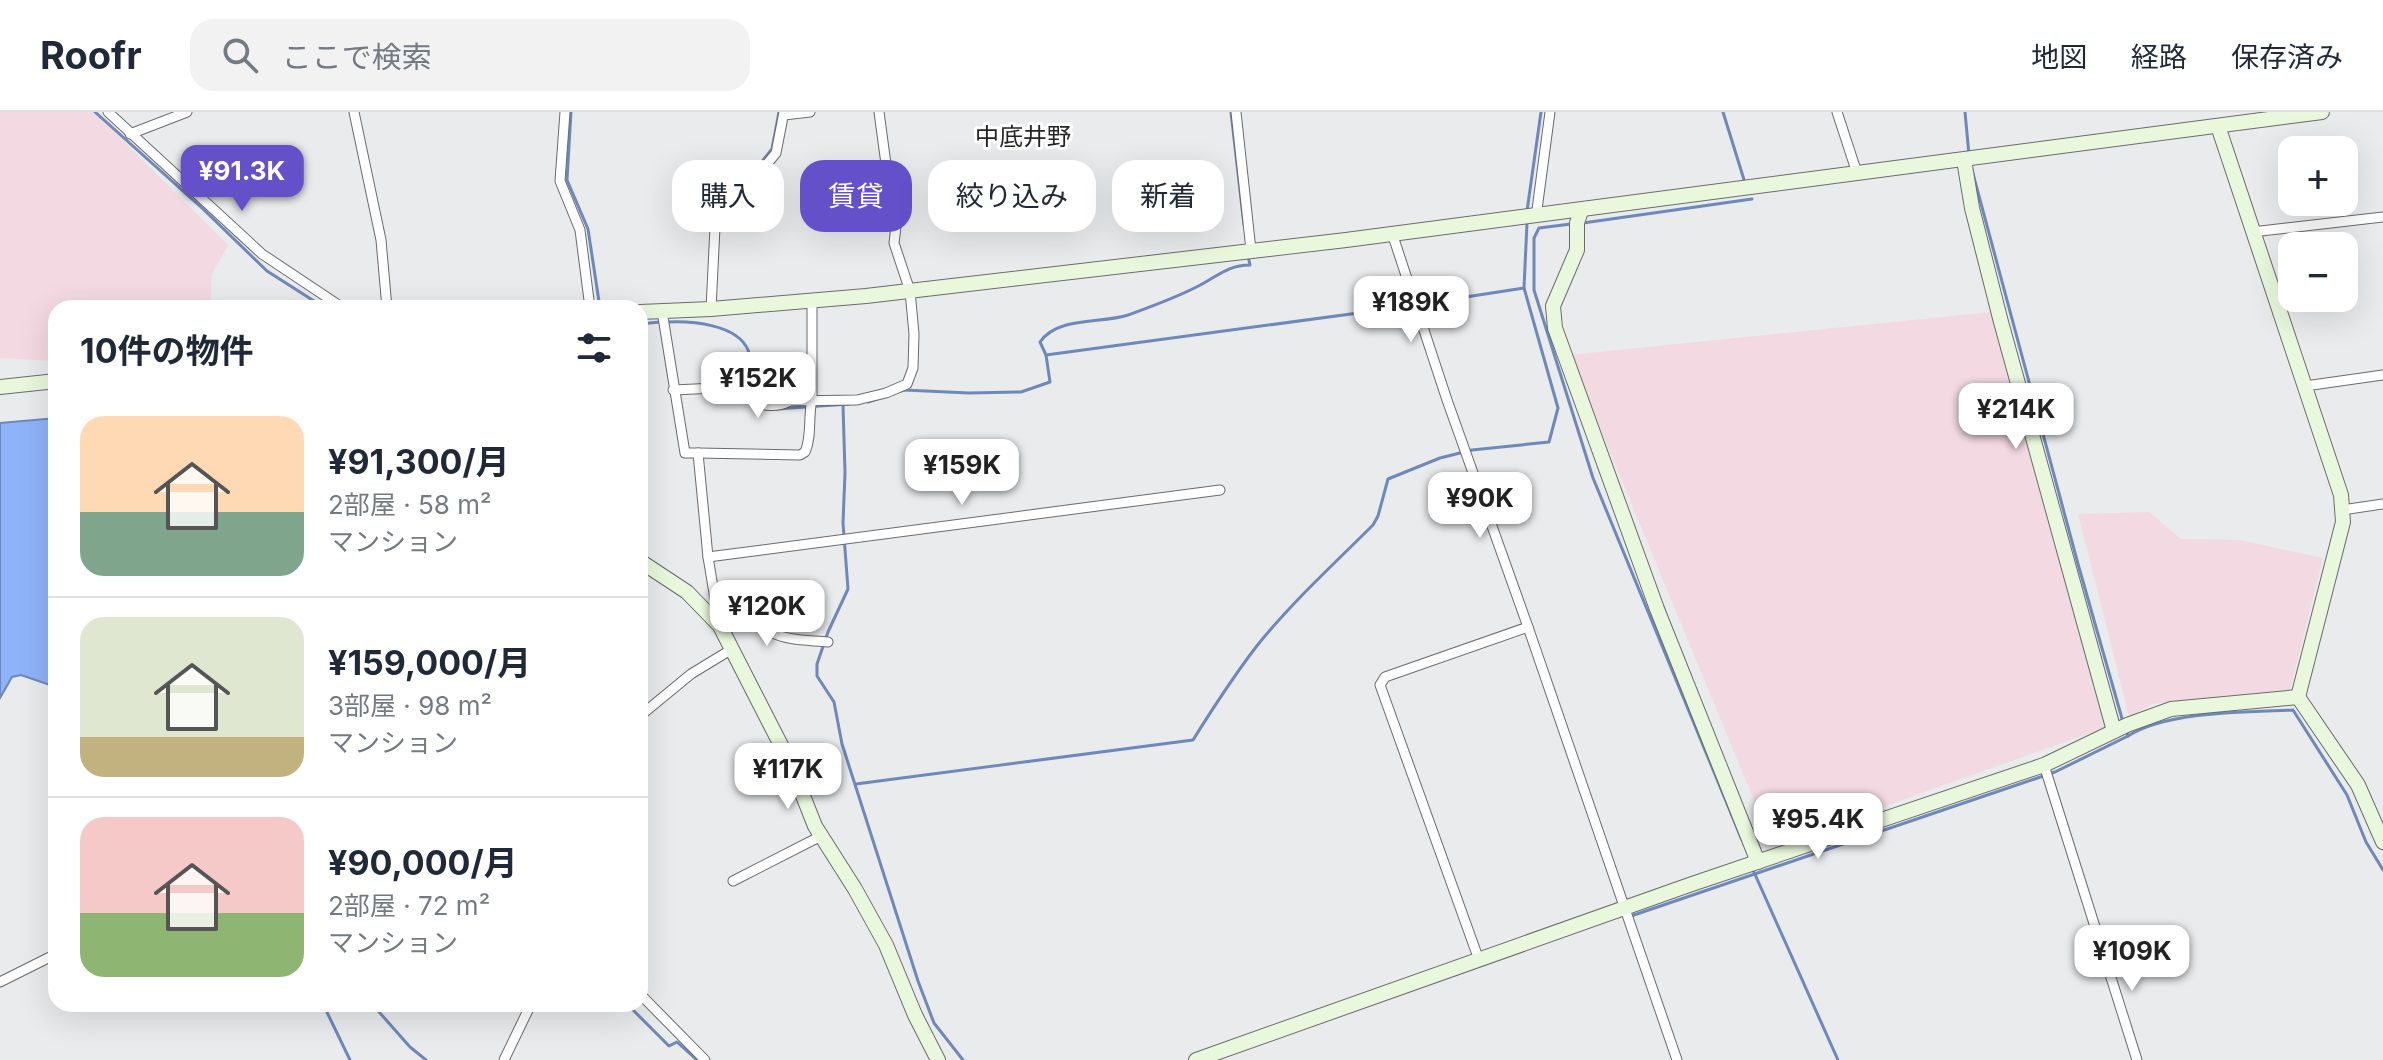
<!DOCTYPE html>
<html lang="ja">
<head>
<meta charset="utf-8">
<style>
  body { margin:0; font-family:Inter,"Noto Sans JP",sans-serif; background:#f2f2f3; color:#1f2937; height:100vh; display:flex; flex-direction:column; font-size:30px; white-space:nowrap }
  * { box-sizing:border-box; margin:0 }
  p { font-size:26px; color:#747a83 }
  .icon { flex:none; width:44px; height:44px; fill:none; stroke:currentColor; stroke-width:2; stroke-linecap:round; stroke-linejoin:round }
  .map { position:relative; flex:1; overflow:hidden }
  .drawer { position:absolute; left:48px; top:188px; width:600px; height:712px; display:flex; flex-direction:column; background:#fff; border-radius:24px; box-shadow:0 8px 32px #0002 }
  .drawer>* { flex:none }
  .top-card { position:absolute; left:672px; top:48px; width:760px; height:72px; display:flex; gap:16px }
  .buttons { position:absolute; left:2278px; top:24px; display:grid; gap:16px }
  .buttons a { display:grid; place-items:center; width:80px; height:80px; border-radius:16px; background:#fff; box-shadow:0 8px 32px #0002; font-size:40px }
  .price { position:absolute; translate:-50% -68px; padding:0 18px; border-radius:16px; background:#fff; color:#222; font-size:26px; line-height:52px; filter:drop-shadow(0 2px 4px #0008) }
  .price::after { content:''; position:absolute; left:50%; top:48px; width:24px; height:18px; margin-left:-12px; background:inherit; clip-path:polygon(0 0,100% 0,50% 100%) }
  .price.on { background:#6450c9; color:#fff }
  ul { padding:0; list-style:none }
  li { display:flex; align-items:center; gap:24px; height:200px; padding:0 32px }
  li+li { border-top:2px solid #e0e1e3 }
  li span { display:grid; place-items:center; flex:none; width:224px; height:160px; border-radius:24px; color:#555 }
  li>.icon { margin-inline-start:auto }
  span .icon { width:96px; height:96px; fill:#fffc; stroke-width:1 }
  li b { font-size:34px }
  h2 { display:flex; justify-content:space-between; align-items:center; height:96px; padding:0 32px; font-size:34px }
  .pill { padding:0 28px; border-radius:24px; background:#fff; box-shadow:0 8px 32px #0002; font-size:28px; line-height:72px }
  .pill.on { background:#6450c9; color:#fff }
  header { display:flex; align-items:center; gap:48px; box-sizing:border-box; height:112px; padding:0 40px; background:#fff; border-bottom:2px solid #e0e1e3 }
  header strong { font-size:38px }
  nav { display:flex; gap:44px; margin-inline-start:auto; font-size:28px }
  .search { width:560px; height:72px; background:#f2f2f3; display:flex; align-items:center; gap:20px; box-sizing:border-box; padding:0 28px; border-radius:24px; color:#747a83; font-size:30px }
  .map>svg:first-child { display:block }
</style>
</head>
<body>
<header>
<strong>Roofr</strong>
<div class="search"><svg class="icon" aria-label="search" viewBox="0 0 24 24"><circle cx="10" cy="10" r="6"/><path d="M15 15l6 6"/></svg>ここで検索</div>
<nav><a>地図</a><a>経路</a><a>保存済み</a></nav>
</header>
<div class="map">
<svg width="2383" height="948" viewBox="0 0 2383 948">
  <rect width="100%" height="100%" fill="#e9ebed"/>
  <g fill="#f3d9e1">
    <polygon points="0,0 94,0 228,133 212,162 210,196 56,196 56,249 0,246"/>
    <polygon points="1992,200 2104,616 1773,734 1570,243"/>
    <polygon points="2149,400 2181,427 2240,428 2323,446 2290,578 2152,592 2129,605 2078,402"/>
  </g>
  <polygon fill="#8fb3f9" stroke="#6f88ba" stroke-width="2" points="56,306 56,575 21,563 12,565 0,586 0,311"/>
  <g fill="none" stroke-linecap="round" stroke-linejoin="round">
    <g stroke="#6f88ba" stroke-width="3">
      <polyline points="95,0 203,97 267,159 325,196"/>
      <polyline points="571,0 567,68 588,117 600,196"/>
      <polyline points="1231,0 1244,113"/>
      <polyline points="1723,0 1745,71"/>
      <polyline points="1965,0 1969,43"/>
      <polyline points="1972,58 2078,452 2123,610"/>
      <polyline points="722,88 733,85 772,37 779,0"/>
      <polyline points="1527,99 1541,0"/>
      <polyline points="1583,111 1752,87"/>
      <polyline points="1571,112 1539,116 1534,126 1534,178 1593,366 1742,728"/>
      <path d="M668,210C691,209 737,212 748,238C752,249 750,264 750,276"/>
      <polyline points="640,212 660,210"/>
      <path d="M1046,243L1040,230C1058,204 1101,212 1128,203C1153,194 1181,184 1204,171C1220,162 1230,153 1250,153L1248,144"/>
      <polyline points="868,290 904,278 969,281 1021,280 1050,270 1046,243 1388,197 1524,176"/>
      <polyline points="843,293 845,361 843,411 848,477 828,520 817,552 817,564 834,590 842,632 918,869 934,911 963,948"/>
      <polyline points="777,297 849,292"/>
      <path d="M2126,617L2128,624C2167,599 2247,600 2293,598L2347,683L2366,730L2383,758"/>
      <path d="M856,672L1193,628C1213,596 1233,565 1256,535C1291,491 1333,453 1373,413L1378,404L1388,367L1440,346L1472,338L1549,330L1558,296L1524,176L1527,111"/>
      <polyline points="1753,758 1838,948"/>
      <polyline points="1631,804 2055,660 2128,624"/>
      <polyline points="323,892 350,948"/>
      <polyline points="372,892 410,935 426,948"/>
      <polyline points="627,892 669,934 677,930 697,948"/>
    </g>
    <g stroke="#6a6b6d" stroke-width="11">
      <g id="street">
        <polyline points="108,0 262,142 343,196"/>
        <polyline points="354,0 381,128 387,196"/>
        <polyline points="565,0 560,69 580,118 590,196"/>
        <polyline points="1236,0 1251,138"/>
        <polyline points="1837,0 1857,61"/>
        <polyline points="784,3 810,0"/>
        <polyline points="130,22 187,0"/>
        <polyline points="1536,105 1550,0"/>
        <polyline points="2252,120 2383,105"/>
        <polyline points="1392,121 1447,288 1528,515 1677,948"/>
        <polyline points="711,197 716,95 737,89 776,41 784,0"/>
        <polyline points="662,199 685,341 698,341 708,445 719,511"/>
        <polyline points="2305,274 2383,263"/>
        <polyline points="673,278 738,275 788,289 857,288 886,281 907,272 913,256 914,222 910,179 894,131 899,89 886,52 879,0"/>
        <path d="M754,280L753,288C762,295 778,295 788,290"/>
        <path d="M698,341L800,343L805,340C812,325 808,304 812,287V189"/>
        <polyline points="2342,398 2383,392"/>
        <polyline points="708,445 1220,378"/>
        <path d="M716,493C752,493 746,506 771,520C787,529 810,528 828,530"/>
        <polyline points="640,604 691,562 732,537"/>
        <polyline points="2044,653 2137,948"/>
        <polyline points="733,769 821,724"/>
        <polyline points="1479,848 1380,573 1385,565 1528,515"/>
        <polyline points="0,870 56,842"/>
        <polyline points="640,882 705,948"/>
        <polyline points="504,948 531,892"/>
      </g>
    </g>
    <g stroke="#6a6b6d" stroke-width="16">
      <g id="secondary">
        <polyline points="2218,14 2341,383 2343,410 2298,585"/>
        <polyline points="1964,48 1972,96 2001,210 2114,619"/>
        <polyline points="1581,99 1577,111 1577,138 1553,194 1555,216 1657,497 1758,750"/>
        <polyline points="640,200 711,197 866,184 1346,128 2322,0"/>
        <polyline points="0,275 56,269"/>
        <polyline points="640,449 687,480 720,514 790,651 815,714 855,777 886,833 915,903 938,948"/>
        <polyline points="1196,948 1692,772 2044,653 2127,613 2171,597 2298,585 2358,673 2383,730"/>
      </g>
    </g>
    <use href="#street" stroke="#fff" stroke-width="9"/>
    <use href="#secondary" stroke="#e9f8dc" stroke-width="14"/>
  </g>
  <g text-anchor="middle" stroke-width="6" stroke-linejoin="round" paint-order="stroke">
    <g font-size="24" fill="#252526" stroke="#fff">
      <text x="1023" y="33">中底井野</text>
    </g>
  </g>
</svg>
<div class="buttons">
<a>+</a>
<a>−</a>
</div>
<b class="price on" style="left:242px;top:101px">¥91.3K</b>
<b class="price" style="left:1411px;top:232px">¥189K</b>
<b class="price" style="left:758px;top:308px">¥152K</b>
<b class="price" style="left:2016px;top:339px">¥214K</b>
<b class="price" style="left:962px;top:395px">¥159K</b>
<b class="price" style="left:1480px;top:428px">¥90K</b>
<b class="price" style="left:767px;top:536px">¥120K</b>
<b class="price" style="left:788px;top:699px">¥117K</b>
<b class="price" style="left:1818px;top:749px">¥95.4K</b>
<b class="price" style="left:2132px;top:881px">¥109K</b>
<div class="top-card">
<a class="pill">購入</a>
<a class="pill on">賃貸</a>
<a class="pill">絞り込み</a>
<a class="pill">新着</a>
</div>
<section class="drawer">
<h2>10件の物件<svg class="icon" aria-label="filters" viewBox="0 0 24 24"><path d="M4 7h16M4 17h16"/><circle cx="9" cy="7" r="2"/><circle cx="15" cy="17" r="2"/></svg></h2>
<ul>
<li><span style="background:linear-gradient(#ffd9b3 60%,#7fa58c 0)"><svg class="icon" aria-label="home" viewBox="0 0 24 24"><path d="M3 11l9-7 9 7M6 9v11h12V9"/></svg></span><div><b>¥91,300/月</b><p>2部屋 · 58 m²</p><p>マンション</p></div></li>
<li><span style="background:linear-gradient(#dfe7d0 75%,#c2b280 0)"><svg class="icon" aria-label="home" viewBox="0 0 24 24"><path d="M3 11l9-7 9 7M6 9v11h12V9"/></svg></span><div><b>¥159,000/月</b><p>3部屋 · 98 m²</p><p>マンション</p></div></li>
<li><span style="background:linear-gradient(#f6c9c9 60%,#8fb573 0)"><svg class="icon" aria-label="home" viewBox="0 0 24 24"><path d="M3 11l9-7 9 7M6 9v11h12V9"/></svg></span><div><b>¥90,000/月</b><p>2部屋 · 72 m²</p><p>マンション</p></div></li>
</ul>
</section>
</div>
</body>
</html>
